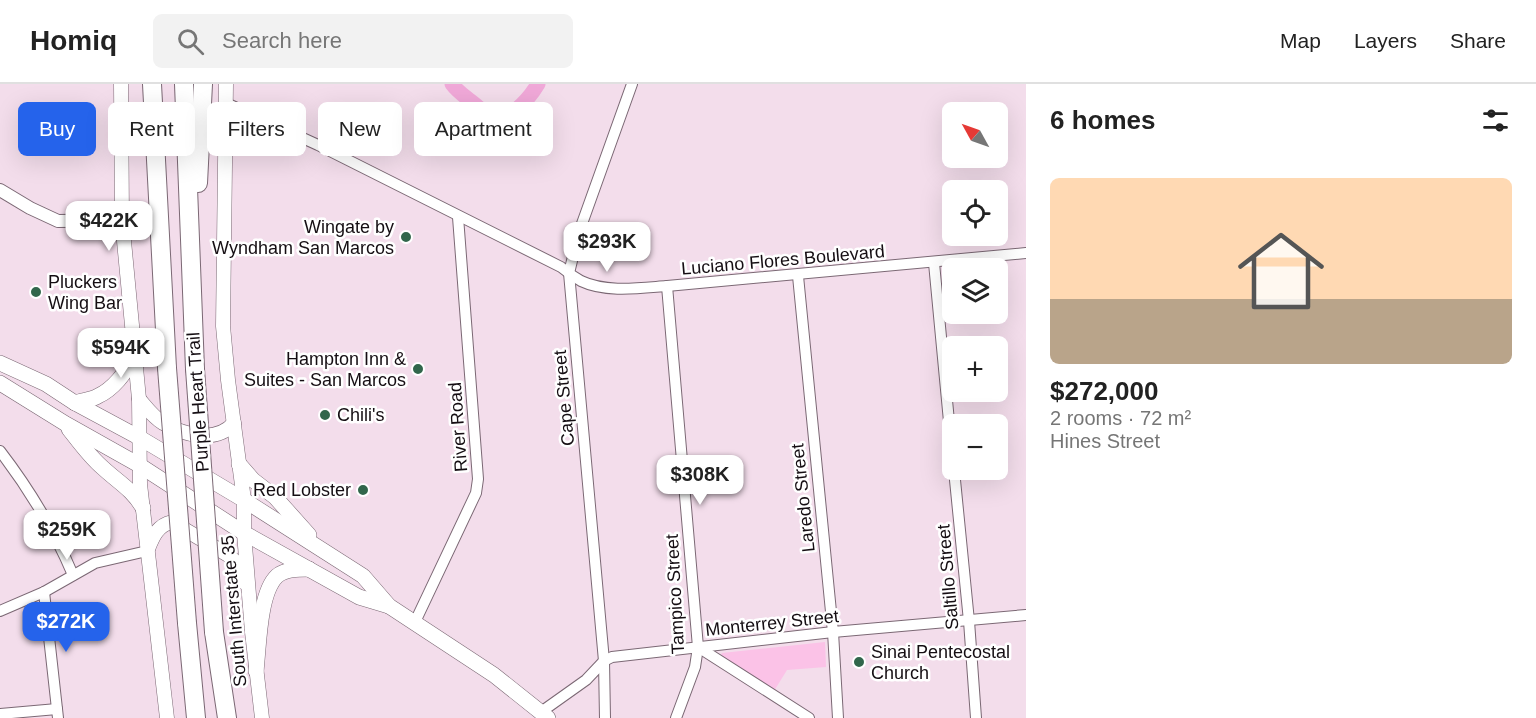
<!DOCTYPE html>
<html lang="en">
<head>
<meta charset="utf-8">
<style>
  body { margin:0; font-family:Helvetica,sans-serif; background:#f2f2f2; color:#222; height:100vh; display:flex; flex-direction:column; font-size:22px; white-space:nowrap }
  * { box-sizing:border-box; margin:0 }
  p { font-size:20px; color:#767676 }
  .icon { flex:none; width:33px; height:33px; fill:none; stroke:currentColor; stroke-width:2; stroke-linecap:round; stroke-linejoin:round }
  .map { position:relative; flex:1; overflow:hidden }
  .drawer { display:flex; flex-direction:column; background:#fff; width:510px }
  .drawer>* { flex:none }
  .top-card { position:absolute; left:18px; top:18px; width:570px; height:54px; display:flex; gap:12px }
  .needle { width:39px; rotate:310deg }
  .buttons { position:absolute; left:942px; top:18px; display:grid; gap:12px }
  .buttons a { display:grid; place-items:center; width:66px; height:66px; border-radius:9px; background:#fff; box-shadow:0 6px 24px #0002; font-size:30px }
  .price { position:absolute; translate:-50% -51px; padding:0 14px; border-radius:12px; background:#fff; color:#222; font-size:20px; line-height:39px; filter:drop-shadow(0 2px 3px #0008) }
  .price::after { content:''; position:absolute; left:50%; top:36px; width:18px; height:14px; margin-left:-9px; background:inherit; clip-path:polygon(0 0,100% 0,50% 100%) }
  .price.selected { background:#2563eb; color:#fff }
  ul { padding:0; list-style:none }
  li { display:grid; align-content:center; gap:12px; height:318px; padding:0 24px }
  li span { display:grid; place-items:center; height:186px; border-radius:9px; color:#555 }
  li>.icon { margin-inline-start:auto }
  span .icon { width:108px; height:108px; fill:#fffc; stroke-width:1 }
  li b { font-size:26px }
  h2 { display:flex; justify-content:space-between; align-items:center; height:72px; padding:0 24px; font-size:26px }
  .tag { padding:0 21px; border-radius:9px; background:#fff; box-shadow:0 6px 24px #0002; font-size:21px; line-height:54px }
  .tag.selected { background:#2563eb; color:#fff }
  header { display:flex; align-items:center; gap:36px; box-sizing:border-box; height:84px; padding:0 30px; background:#fff; border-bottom:2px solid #e0e0e0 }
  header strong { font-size:28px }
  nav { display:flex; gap:33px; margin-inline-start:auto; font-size:21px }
  .search { width:420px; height:54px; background:#f2f2f2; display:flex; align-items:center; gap:15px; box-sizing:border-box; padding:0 21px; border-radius:9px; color:#767676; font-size:22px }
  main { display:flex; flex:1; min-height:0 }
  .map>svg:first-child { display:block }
</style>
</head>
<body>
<header>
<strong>Homiq</strong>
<div class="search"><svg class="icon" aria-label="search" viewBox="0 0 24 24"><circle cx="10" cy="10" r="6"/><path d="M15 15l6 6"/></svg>Search here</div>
<nav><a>Map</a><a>Layers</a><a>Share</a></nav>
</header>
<main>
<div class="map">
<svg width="1026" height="634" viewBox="0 0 1026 634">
  <rect width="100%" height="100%" fill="#f3ddeb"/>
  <polygon fill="#fbc2e7" points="825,558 826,583 787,586 774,607 720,573 722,569"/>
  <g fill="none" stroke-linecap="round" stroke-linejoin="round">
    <path stroke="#f0a8d8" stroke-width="15" d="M452,0C462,14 479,19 487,34C507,41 529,15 538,0"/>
    <g stroke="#7b6874" stroke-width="12">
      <g id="minor">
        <path d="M226,19L318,61L561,183C567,188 574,193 581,197C606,209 640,204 667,202L1026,169"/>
        <polyline points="934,179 952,369"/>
        <polyline points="798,192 833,548 838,634"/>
        <polyline points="667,202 698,563 695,583 676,634"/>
        <path d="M0,367C30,406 54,446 73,491"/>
        <polyline points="954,386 969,537 976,634"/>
        <polyline points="44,508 58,634"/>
        <polyline points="0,527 44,508 95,479 147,467"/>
        <polyline points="415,538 476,409 478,395 458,133"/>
        <polyline points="698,563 809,634"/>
        <polyline points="541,628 586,596 604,577 612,573 833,548 1026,531"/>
        <polyline points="0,630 57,625"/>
        <polyline points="605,634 604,577 569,189 579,148 632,0"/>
      </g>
    </g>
    <g stroke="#7b6874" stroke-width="14">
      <polyline id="tertiary" points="0,106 30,124 58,137 122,136"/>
    </g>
    <g stroke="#7b6874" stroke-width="15">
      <g id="secondary">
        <polyline points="121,0 122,136 139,315 140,400 167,634"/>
        <polyline points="226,0 223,242 228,296 244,416 244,449 252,548 262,634"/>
        <path d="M139,315C146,323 153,333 163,339C184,351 216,360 234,339"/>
        <path d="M148,465C153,452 158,441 172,438L228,471L238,480L245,499"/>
      </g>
    </g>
    <g stroke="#7b6874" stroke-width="16">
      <g id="primary">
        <polyline points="0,279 46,300 75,319 140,354 244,416 363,492 389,522 494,591 548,634"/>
        <polyline points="0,299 66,340 139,381 244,449 359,513 389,522"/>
        <path d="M75,319C82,316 92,316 98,312C115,304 125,288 135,273"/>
        <path d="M69,345C80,359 90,373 103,384C118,398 133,406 143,424"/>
        <polyline points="239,380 253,396 275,413 309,451"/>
        <path d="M256,587C259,562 259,509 277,492C285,485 298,485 309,485"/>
      </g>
    </g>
    <g stroke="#7b6874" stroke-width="20">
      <g id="motorway">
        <polyline points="152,0 167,284"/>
        <polyline points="184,0 195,285"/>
        <polyline points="198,99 203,0"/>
        <polyline points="187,539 196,634"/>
        <polyline points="214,548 227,634"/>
      </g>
    </g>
    <use href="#minor" stroke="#fff" stroke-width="10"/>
    <use href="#tertiary" stroke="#fff" stroke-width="12"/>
    <use href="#secondary" stroke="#fff" stroke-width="14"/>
    <use href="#primary" stroke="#fff" stroke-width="15"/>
    <use href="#motorway" stroke="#fff" stroke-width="18"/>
    <g stroke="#7b6874" stroke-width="20" stroke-linecap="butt">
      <g id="motorway-bridge">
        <polyline points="167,284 187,539"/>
        <polyline points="195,285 214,548"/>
      </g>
    </g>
    <use href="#motorway-bridge" stroke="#fff" stroke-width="18"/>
  </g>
  <g fill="#31664b" stroke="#fff" stroke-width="2">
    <circle cx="406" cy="153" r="6"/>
    <circle cx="36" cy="208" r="6"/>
    <circle cx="418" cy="285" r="6"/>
    <circle cx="325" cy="331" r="6"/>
    <circle cx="363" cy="406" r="6"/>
    <circle cx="859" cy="578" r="6"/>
  </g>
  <g text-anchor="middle" stroke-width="5" stroke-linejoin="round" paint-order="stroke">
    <g font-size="18" fill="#150e13" stroke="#fff" text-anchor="end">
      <text x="394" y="149">Wingate by<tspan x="394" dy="21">Wyndham San Marcos</tspan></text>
      <text x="48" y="204" text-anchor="start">Pluckers<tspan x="48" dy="21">Wing Bar</tspan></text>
      <text x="406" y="281">Hampton Inn &amp;<tspan x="406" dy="21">Suites - San Marcos</tspan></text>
      <text x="337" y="337" text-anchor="start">Chili's</text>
      <text x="351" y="412">Red Lobster</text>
      <text x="871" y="574" text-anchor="start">Sinai Pentecostal<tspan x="871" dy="21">Church</tspan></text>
    </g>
    <g font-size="18" fill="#150e13" stroke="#fff">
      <text transform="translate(783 176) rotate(-5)" y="6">Luciano Flores Boulevard</text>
      <text transform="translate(564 314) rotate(-95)" y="6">Cape Street</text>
      <text transform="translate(198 318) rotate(-94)" y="6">Purple Heart Trail</text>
      <text transform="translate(458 343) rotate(-94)" y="6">River Road</text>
      <text transform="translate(803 414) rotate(-96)" y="6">Laredo Street</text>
      <text transform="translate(948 493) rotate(-95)" y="6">Saltillo Street</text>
      <text transform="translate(675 510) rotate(-93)" y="6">Tampico Street</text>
      <text transform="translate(234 527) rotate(-95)" y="6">South Interstate 35</text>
      <text transform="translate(772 539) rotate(-6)" y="6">Monterrey Street</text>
    </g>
  </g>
</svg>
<div class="buttons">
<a><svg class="needle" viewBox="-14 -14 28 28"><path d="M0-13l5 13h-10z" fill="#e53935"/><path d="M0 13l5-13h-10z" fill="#767676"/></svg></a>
<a><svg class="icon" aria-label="locate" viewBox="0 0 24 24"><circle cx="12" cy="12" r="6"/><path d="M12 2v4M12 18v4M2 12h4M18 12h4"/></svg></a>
<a><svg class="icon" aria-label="layers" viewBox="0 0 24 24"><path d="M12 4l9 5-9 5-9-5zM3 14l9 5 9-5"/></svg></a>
<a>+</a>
<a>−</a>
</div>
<b class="price" style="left:109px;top:168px">$422K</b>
<b class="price" style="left:607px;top:189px">$293K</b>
<b class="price" style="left:121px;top:295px">$594K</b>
<b class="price" style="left:700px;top:422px">$308K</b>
<b class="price" style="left:67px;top:477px">$259K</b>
<b class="price selected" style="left:66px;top:569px">$272K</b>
<div class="top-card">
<a class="tag selected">Buy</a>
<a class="tag">Rent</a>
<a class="tag">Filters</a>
<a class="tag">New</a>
<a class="tag">Apartment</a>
</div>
</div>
<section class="drawer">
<h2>6 homes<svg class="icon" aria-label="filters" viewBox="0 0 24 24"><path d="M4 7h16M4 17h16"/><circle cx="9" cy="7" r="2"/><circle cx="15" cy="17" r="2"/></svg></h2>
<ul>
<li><span style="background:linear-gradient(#ffd9b3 65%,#b9a48a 0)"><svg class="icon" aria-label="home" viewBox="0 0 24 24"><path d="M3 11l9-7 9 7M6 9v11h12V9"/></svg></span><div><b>$272,000</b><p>2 rooms · 72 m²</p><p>Hines Street</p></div></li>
</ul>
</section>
</main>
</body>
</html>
